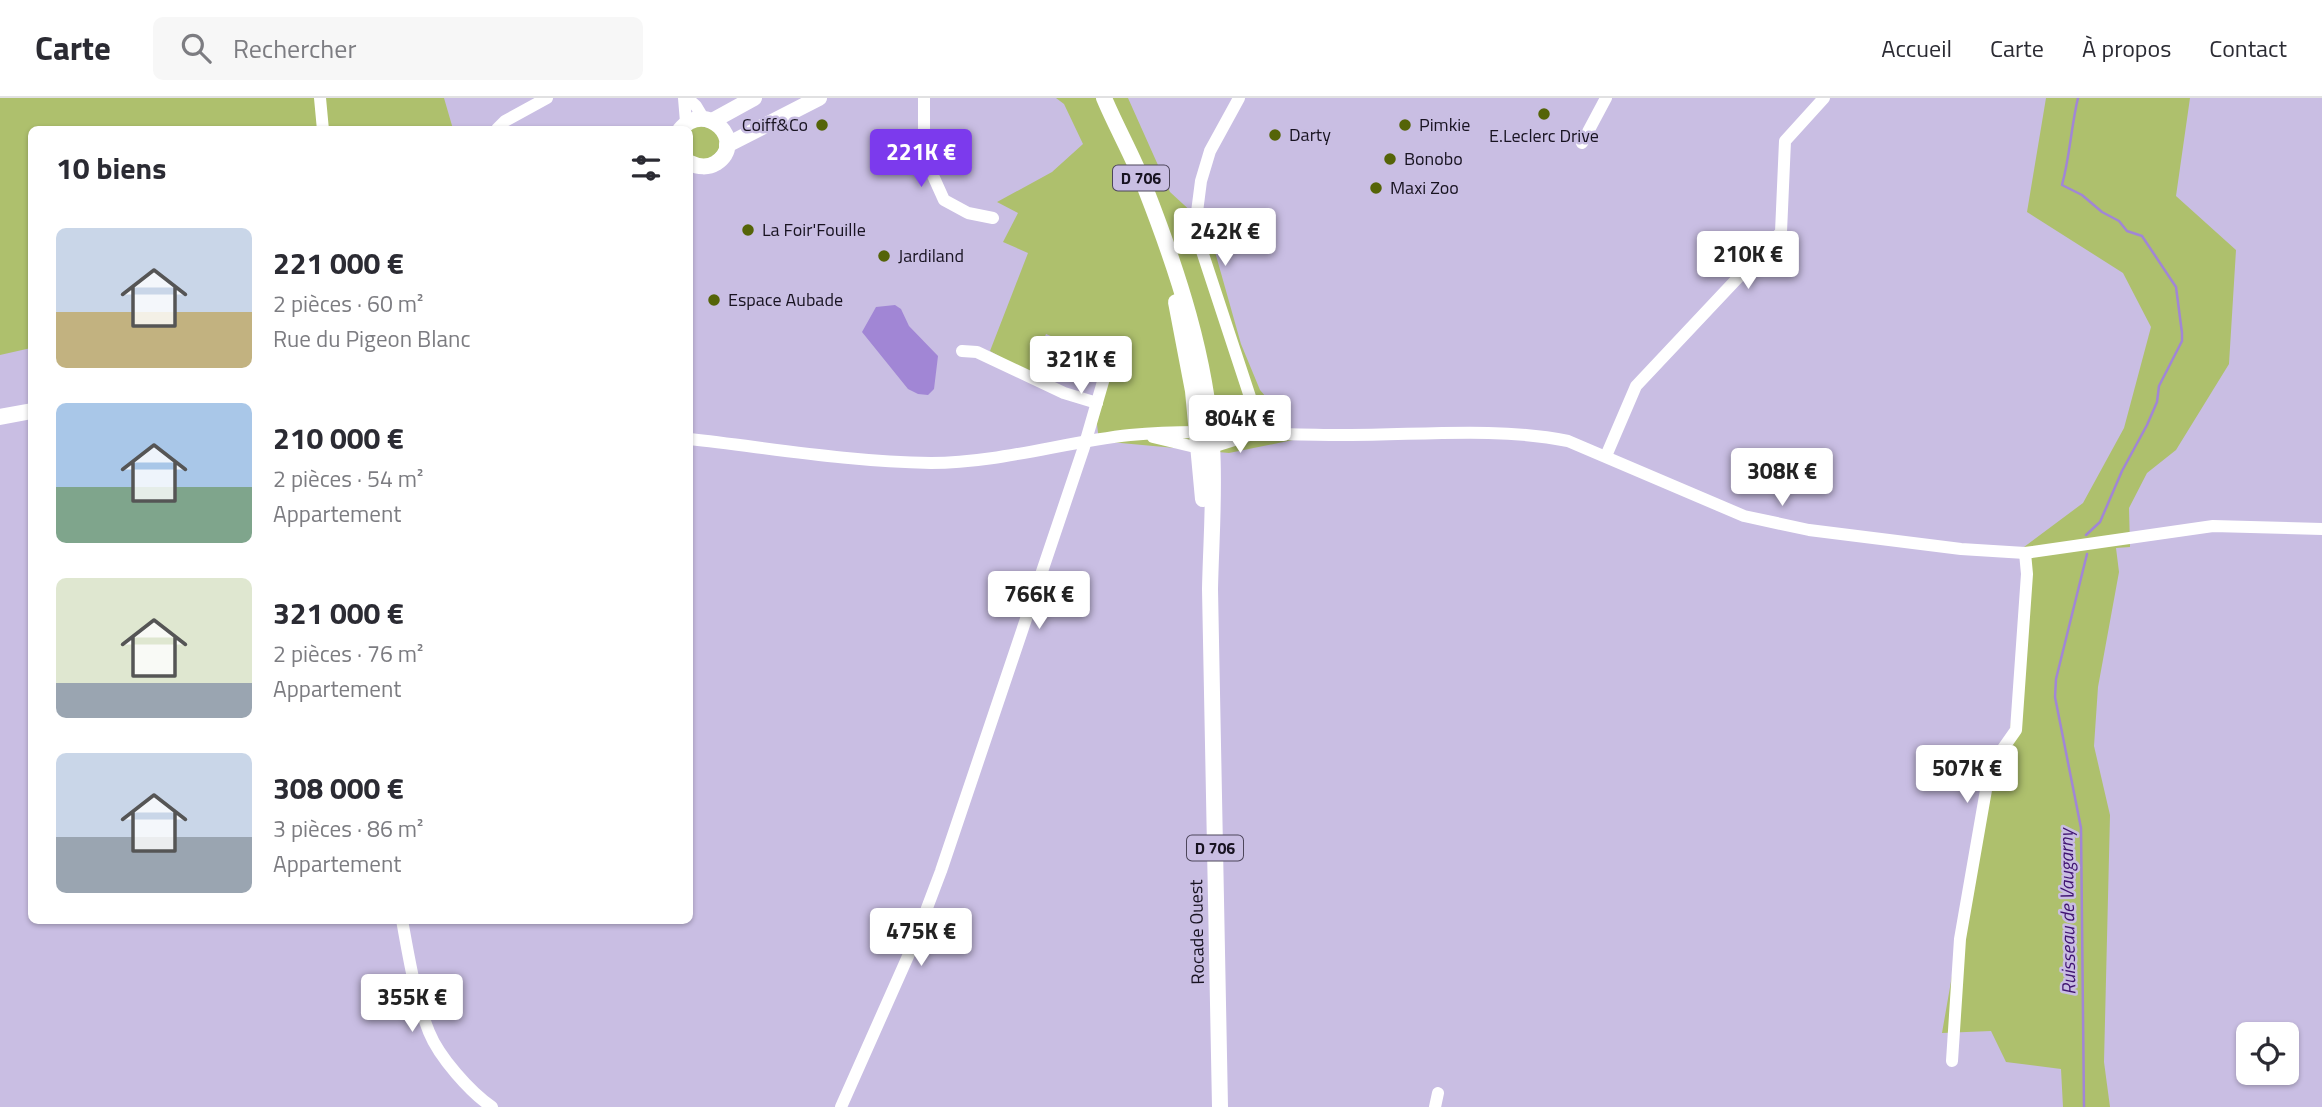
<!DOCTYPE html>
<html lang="fr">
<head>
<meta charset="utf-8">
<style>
  body { margin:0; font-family:"Titillium Web",sans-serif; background:#f7f7f7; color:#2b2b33; height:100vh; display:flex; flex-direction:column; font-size:26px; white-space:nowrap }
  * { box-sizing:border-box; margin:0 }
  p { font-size:23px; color:#7c7c81 }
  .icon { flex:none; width:38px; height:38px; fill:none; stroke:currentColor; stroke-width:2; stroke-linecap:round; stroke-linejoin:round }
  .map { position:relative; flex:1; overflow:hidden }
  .drawer { position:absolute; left:28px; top:28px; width:665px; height:798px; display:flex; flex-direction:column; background:#fff; border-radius:10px; box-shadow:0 2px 5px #0004 }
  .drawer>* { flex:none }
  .buttons { position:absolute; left:2236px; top:924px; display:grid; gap:14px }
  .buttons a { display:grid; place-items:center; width:63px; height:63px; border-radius:10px; background:#fff; box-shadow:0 2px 5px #0004; font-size:35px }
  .price { position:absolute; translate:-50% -60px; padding:0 16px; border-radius:7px; background:#fff; color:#222; font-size:23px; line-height:46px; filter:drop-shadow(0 2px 4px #0008) }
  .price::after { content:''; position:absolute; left:50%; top:42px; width:21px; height:16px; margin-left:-10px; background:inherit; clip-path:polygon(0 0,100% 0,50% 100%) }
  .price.active { background:#7c3aed; color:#fff }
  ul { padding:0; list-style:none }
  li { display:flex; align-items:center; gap:21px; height:175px; padding:0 28px }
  li span { display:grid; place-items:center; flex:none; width:196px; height:140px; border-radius:10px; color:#555 }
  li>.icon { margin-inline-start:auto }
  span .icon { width:84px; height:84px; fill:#fffc; stroke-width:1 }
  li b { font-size:30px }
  h2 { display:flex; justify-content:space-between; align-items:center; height:84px; padding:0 28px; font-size:30px }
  header { display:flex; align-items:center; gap:42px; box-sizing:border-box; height:98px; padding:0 35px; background:#fff; border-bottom:2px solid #e1e1e2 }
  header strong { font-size:33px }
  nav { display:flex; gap:38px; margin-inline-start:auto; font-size:24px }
  .search { width:490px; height:63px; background:#f7f7f7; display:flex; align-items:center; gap:18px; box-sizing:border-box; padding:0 24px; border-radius:10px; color:#7c7c81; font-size:26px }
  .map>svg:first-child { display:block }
</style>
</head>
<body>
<header>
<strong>Carte</strong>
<div class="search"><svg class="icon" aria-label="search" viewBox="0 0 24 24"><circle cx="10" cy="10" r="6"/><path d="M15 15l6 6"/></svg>Rechercher</div>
<nav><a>Accueil</a><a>Carte</a><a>À propos</a><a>Contact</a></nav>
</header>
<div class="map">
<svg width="2322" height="1009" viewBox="0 0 2322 1009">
  <rect width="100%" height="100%" fill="#c9bee3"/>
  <g fill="#aec06d">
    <polygon points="0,0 444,0 453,31 32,32 31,250 0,257"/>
    <polygon points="1056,0 1128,0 1170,94 1208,129 1241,246 1260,292 1290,327 1293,342 1229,355 1099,343 1094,301 1106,262 1046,236 1030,276 990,253 1028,155 1003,144 1018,115 997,104 1052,74 1083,46 1064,6"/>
    <polygon points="2046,0 2190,0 2176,98 2236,152 2229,266 2176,352 2147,375 2129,410 2130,449 2116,450 2119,474 2098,589 2094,648 2110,717 2104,964 2110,1009 2063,1009 2061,971 2006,964 1991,933 1942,935 1989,665 2010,633 2016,576 2024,449 2083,405 2124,330 2151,229 2123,175 2027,114"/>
    <path d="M696,27L717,32L721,48C713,61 702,67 690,56V33Z"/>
  </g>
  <polygon fill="#a186d5" points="895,207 901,211 909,228 938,258 934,291 928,297 918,296 908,291 862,234 876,209"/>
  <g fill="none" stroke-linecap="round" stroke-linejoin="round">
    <g stroke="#a186d5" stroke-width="2.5">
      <path d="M2078,0C2071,29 2070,58 2062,87L2082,97L2102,114L2119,123L2127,133L2142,138L2176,189L2182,235V243L2159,288L2157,304L2147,327L2122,373L2100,424L2086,437"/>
      <polyline points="2084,1009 2081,730 2055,599 2056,581 2087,456"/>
    </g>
    <g stroke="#fff" stroke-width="12">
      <polyline points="320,0 323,32"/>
      <polyline points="684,0 686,24"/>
      <polyline points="687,0 696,8 702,18"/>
      <polyline points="924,0 924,45 930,71 944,102 968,115 993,120"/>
      <polyline points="1239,0 1210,53 1201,83 1197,114 1199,144 1253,308 1254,335"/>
      <polyline points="497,31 505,23 547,0"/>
      <polyline points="1582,45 1606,0"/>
      <polyline points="962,253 977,254 1064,295 1097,305"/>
      <polyline points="1153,339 1199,350 1212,349 1247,338"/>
      <path d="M690,341C770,350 850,364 931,365C998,365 1064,344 1130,337C1199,330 1267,337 1336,337C1413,338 1493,328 1568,343L1744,418L1809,432L1961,451L2025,455L2213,428L2322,431"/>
      <polyline points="1606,358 1636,288 1781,134 1785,43 1824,0"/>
      <path d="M402,822C409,860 415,899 429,934C439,959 470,994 492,1009"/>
      <polyline points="1952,963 1960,841 1990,669 2016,632 2027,476 2025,455"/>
      <polyline points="841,1009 913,847 941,773 1084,349 1109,263"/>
      <polyline points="1435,1009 1438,995"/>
    </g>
    <g stroke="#fff" stroke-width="16">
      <path d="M1104,0C1117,31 1134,60 1146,92C1178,174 1206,259 1212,348C1215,395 1211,443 1210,491L1220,1009"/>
      <polyline points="714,22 754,0"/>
      <path d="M680,32C706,0 748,44 716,65C708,70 698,69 690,65"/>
      <polyline points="727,47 819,0"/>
      <polyline points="1176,204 1193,293 1203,401"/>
      <polyline points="0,319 32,313"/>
    </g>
  </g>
  <g fill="#556408" stroke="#c9bee3" stroke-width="2.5">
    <circle cx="1544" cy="16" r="7"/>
    <circle cx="822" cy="27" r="7"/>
    <circle cx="1405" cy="27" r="7"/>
    <circle cx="1275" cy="37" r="7"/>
    <circle cx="1390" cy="61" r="7"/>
    <circle cx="1376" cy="90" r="7"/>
    <circle cx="748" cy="132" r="7"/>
    <circle cx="884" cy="158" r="7"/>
    <circle cx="714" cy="202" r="7"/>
  </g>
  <g text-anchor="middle" stroke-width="5" stroke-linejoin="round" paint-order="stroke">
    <g fill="#c9bee3" stroke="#4d465b" stroke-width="2">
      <rect x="1113" y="67.5" width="56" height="25" rx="5"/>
      <rect x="1187" y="737.5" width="56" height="25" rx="5"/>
    </g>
    <g font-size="16" font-weight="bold" fill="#181321">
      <text x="1141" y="86">D 706</text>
      <text x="1215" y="756">D 706</text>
    </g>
    <g font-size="18" fill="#181321" stroke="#c9bee3" text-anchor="start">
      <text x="808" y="33" text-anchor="end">Coiff&amp;Co</text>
      <text x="1419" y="33">Pimkie</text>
      <text x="1289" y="43">Darty</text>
      <text x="1544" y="44" text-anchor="middle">E.Leclerc Drive</text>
      <text x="1404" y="67">Bonobo</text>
      <text x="1390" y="96">Maxi Zoo</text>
      <text x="762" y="138">La Foir'Fouille</text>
      <text x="898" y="164">Jardiland</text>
      <text x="728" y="208">Espace Aubade</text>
    </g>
    <g font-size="18" fill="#181321" stroke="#c9bee3">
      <text transform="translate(1197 834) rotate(-91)" y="6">Rocade Ouest</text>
    </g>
    <g font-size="19" font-style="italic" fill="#3f1370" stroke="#c9bee3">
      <text transform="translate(2067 814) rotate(-91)" y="7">Ruisseau de Vaugarny</text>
    </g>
  </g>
</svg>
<div class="buttons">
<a><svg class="icon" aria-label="locate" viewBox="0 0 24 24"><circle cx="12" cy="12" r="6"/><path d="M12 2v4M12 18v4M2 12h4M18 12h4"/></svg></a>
</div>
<b class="price active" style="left:921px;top:91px">221K €</b>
<b class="price" style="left:1225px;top:170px">242K €</b>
<b class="price" style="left:1748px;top:193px">210K €</b>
<b class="price" style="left:1081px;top:298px">321K €</b>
<b class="price" style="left:1240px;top:357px">804K €</b>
<b class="price" style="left:1782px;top:410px">308K €</b>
<b class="price" style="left:1039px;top:533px">766K €</b>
<b class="price" style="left:1967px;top:707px">507K €</b>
<b class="price" style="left:921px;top:870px">475K €</b>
<b class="price" style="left:412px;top:936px">355K €</b>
<section class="drawer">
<h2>10 biens<svg class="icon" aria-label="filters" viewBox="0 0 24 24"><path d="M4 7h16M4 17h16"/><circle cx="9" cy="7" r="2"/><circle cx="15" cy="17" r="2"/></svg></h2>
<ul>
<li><span style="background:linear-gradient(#c9d6e8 60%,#c2b280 0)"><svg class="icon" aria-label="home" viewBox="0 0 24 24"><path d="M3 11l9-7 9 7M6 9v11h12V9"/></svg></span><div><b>221 000 €</b><p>2 pièces · 60 m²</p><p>Rue du Pigeon Blanc</p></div></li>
<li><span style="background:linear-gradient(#a9c7e8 60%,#7fa58c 0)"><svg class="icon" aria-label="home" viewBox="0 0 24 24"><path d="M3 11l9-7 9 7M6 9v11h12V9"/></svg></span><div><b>210 000 €</b><p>2 pièces · 54 m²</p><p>Appartement</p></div></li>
<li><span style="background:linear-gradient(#dfe7d0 75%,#9aa5b1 0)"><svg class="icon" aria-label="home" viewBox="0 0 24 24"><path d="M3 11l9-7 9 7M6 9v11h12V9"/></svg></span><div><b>321 000 €</b><p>2 pièces · 76 m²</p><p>Appartement</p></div></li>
<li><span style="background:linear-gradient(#c9d6e8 60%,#9aa5b1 0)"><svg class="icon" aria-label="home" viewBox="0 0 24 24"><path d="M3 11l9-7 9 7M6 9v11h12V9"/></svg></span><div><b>308 000 €</b><p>3 pièces · 86 m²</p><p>Appartement</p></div></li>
</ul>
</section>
</div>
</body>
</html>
